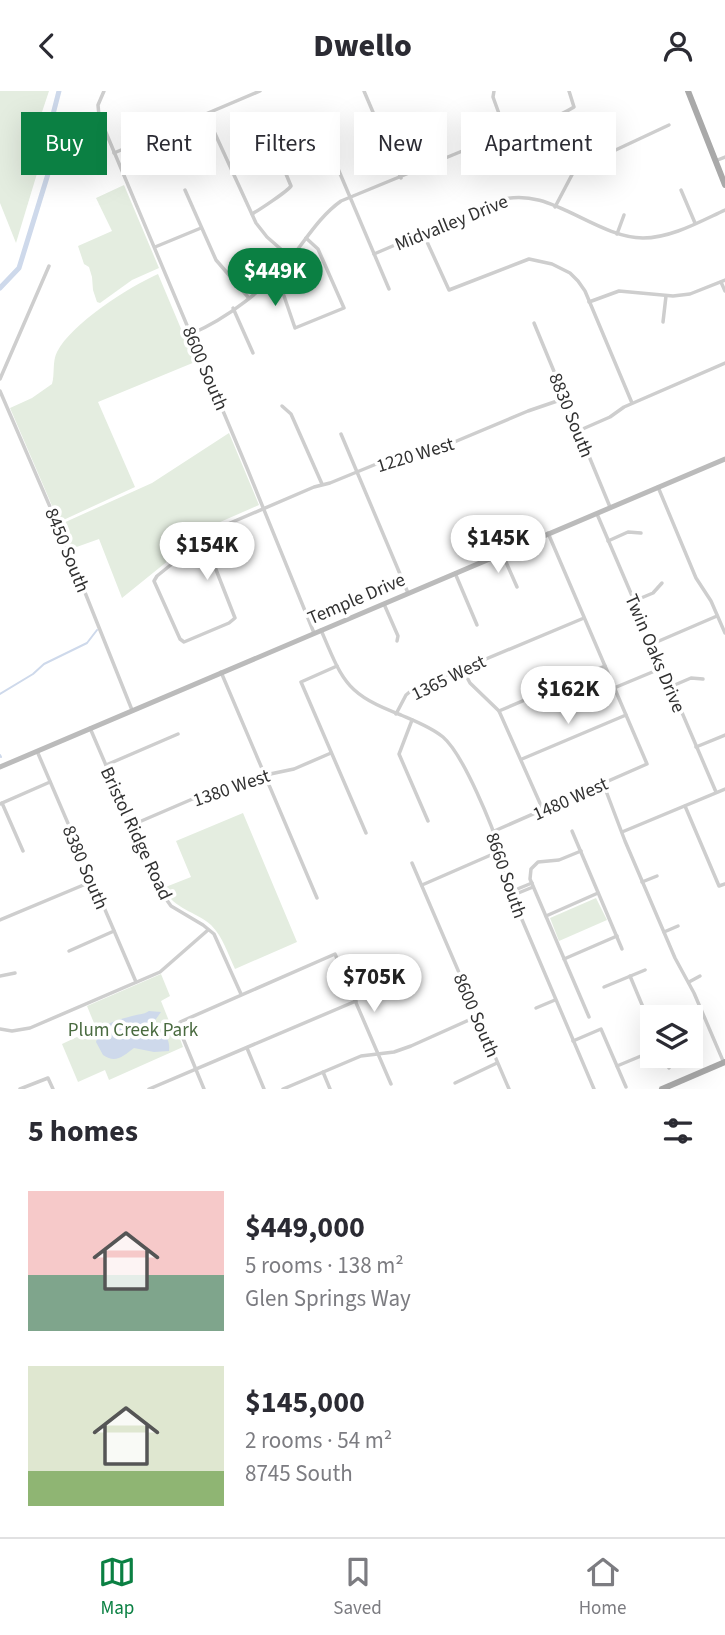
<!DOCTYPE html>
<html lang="en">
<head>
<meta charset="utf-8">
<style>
  body { margin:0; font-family:"Source Sans 3",sans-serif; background:#f2f2f3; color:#2b2b33; height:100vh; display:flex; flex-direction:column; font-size:26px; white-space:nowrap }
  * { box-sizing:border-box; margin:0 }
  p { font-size:23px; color:#7c7c81 }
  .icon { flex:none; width:38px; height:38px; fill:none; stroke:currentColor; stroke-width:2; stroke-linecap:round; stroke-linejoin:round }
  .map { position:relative; height:998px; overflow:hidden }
  .drawer { display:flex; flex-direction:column; background:#fff; flex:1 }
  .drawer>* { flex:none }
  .banner { position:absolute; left:21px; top:21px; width:684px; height:63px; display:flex; gap:14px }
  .fabs { position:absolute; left:640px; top:914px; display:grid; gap:14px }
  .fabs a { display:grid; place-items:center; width:63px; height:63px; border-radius:0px; background:#fff; box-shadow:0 7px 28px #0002; font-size:35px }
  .price { position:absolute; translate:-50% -60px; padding:0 16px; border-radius:24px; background:#fff; color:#222; font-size:23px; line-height:46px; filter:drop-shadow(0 2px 4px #0008) }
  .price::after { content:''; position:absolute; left:50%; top:42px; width:21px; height:16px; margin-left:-10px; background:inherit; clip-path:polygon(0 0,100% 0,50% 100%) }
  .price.selected { background:#0b8043; color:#fff }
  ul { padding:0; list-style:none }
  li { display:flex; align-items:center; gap:21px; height:175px; padding:0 28px }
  li span { display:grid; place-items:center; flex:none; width:196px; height:140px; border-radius:0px; color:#555 }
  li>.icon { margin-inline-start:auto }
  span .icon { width:84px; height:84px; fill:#fffc; stroke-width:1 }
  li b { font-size:30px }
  h2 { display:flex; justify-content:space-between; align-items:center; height:84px; padding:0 28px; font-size:30px }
  .tag { padding:0 24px; border-radius:0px; background:#fff; box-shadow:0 7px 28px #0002; font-size:24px; line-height:63px }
  .tag.selected { background:#0b8043; color:#fff }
  header { display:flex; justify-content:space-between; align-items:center; height:91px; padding:0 28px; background:#fff; font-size:32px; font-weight:800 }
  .tabs { display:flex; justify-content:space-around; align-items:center; height:98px; border-top:2px solid #e1e1e2; background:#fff; font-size:19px; color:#7c7c81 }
  .tabs a { display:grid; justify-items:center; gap:4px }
  .tabs .selected { color:#0b8043 }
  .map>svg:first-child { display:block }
</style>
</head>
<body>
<header><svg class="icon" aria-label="back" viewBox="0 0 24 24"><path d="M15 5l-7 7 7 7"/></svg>Dwello<svg class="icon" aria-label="person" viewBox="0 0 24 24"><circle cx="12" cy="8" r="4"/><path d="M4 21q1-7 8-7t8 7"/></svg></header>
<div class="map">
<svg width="725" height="998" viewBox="0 0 725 998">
  <rect width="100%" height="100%" fill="#fff"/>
  <g fill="#e4ede0">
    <polygon points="0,0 49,0 42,21 42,66 16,152 0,112"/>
    <polygon points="124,94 159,177 132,189 100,212 97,211 93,199 92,186 89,176 84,173 78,155 112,140 96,107"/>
    <path d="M158,183L195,271L98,311L135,396L59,431L10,317L32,307L52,293C55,283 52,271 57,261C72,232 129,196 158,183Z"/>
    <polygon points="229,342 259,414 211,435 122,507 99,448 71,458 61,433 152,392"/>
    <path d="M243,722L297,851L235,878C228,863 223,846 211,834C194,819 176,820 163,797L191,786L176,750Z"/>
    <polygon points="596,807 607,829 559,850 550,827"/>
    <polygon points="161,883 170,905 161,910 171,935 175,934 183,956 109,989 105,979 78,991 62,953 96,937 87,915"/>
  </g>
  <path fill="#ced9eb" d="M149,920L161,921L151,935C159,944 171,942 169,960L154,961L134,957C123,965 116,973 103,964L96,951L100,938C110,931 121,928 132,925C138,923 143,924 149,920Z"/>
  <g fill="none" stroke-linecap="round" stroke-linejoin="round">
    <g stroke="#ced9eb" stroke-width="2">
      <polyline points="0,603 33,583 44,573 87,552 97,539"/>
      <polyline points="0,664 1,666"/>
    </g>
    <polyline stroke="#ced9eb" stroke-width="5" points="0,197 19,177 52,70 50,35 59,0"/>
    <g stroke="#cecece" stroke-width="3.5">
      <polyline points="104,0 98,14 99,25 247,377 314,542"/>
      <polyline points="364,0 401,87"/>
      <polyline points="494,0 493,6 506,42"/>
      <polyline points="206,23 256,132 267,146 291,167"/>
      <polyline points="322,40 389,198"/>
      <polyline points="114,62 260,0"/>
      <polyline points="715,70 725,66"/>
      <polyline points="185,99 216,169 248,206"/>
      <polyline points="681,99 695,132"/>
      <polyline points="555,116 575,78 669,34"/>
      <path d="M252,123C259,119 288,100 291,95L276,59"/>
      <polyline points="423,142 449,199 529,168 552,173 570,182 578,190 585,200 632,312"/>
      <polyline points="617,143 624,124"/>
      <polyline points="155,156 201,137"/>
      <path d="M374,163L498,110C547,92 593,146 643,147C671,147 699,131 725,119"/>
      <polyline points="270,188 283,202 295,237 344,217 318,158 306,147"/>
      <polyline points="721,191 725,200"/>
      <polyline points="589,211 619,200 673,205 690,203 725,189"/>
      <polyline points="233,217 253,262"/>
      <polyline points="663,231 666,205"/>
      <polyline points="534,232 610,416"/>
      <path d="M191,243C228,227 265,198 291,167C307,147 320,125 341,110L506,42C530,35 553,29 574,16L569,0"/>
      <polyline points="0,288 49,175"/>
      <polyline points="0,300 60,439 132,619"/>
      <polyline points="282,315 291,323 322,393"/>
      <polyline points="578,340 610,326 624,316 725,272"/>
      <polyline points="341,343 408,502"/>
      <polyline points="658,396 696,487 711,510 725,542"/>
      <polyline points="597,423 716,701"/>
      <polyline points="198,450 213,471 235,527 229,532 184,551 180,548 154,490 157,485 214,439 314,396 330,392 391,367 440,357 528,320 566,307"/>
      <polyline points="608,450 628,441 641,442"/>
      <polyline points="502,462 517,496"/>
      <polyline points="455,482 477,534"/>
      <polyline points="634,510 653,502 662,492"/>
      <polyline points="384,513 398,545 397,550"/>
      <path d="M321,539C343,591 346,603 401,624C415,630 431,636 443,646C464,664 493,737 502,765C505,774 503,783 506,791L594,998"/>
      <polyline points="652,553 717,525"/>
      <polyline points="337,575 301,591 366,742"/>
      <polyline points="462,577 470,592 499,620 543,719"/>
      <polyline points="221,581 317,807"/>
      <polyline points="670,596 691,587 703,588"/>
      <polyline points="614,597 662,577"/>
      <polyline points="499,620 605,575"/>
      <polyline points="396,623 406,604 412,599 584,527"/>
      <polyline points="412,629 399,663 428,730"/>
      <polyline points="90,637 159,798 171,815 203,834 214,843 241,903"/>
      <polyline points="696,656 725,644"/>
      <polyline points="37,660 136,891"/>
      <polyline points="522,668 626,624"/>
      <polyline points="106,674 178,643"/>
      <polyline points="603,692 625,750 675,867 694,902 724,972"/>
      <polyline points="2,712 23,760"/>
      <polyline points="0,713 50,691"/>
      <polyline points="685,715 719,795 725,793"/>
      <polyline points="132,734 232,691 294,678 331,662"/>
      <polyline points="572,740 622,858"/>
      <polyline points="492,741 647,673 548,442"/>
      <polyline points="622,741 725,698"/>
      <polyline points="581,760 559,769 538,771 531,778 530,788 589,926"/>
      <polyline points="412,772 509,998"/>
      <polyline points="642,791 657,785"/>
      <polyline points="422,794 500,760"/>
      <polyline points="510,801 532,792"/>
      <polyline points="511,805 533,796"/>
      <polyline points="546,825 598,802"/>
      <polyline points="0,829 93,790"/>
      <polyline points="664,841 678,835"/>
      <polyline points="69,860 114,840"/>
      <polyline points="564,868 617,845"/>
      <polyline points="0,885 15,882"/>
      <polyline points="630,885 653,940"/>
      <polyline points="689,891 700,885"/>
      <polyline points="604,896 645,879"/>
      <polyline points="536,917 555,909"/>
      <polyline points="0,938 12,940 30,937 160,881 208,839"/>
      <polyline points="573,950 601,938 626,996"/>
      <polyline points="247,957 264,998"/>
      <polyline points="663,964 669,977"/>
      <polyline points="617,975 653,960"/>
      <polyline points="323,981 330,998"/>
      <polyline points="455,992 497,972"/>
      <polyline points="20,998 48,987 53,998"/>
      <polyline points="149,998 356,910"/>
      <polyline points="204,998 180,940 180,931 335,863 391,993"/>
      <polyline points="283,998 361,965 394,961 411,955 478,925"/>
    </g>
    <polyline stroke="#bbb" stroke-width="5" points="0,676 725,368"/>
    <g stroke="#a9a9a9" stroke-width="6">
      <polyline points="688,0 725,94"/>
      <polyline points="662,998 725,971"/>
    </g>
  </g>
  <g text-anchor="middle" stroke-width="7" stroke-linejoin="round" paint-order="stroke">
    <g font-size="19" fill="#313131" stroke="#fff">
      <text transform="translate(451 131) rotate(-22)" y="7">Midvalley Drive</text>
      <text transform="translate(206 277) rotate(67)" y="7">8600 South</text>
      <text transform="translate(572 324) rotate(68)" y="7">8830 South</text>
      <text transform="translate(415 363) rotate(-17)" y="7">1220 West</text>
      <text transform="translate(68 459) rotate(68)" y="7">8450 South</text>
      <text transform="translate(356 507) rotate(-23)" y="7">Temple Drive</text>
      <text transform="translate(656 562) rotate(67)" y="7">Twin Oaks Drive</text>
      <text transform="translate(448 586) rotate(-26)" y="7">1365 West</text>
      <text transform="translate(231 696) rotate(-19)" y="7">1380 West</text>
      <text transform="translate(570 707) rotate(-24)" y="7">1480 West</text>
      <text transform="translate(137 742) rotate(65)" y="7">Bristol Ridge Road</text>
      <text transform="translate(86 776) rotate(67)" y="7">8380 South</text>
      <text transform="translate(507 784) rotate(71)" y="7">8660 South</text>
      <text transform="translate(477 924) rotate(67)" y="7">8600 South</text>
    </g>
    <g font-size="19" fill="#4a6b40" stroke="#fff">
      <text x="133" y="945">Plum Creek Park</text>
    </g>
  </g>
</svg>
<div class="fabs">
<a><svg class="icon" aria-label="layers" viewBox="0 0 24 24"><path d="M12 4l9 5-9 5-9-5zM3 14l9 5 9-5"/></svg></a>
</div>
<b class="price selected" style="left:275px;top:217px">$449K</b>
<b class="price" style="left:498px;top:484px">$145K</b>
<b class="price" style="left:207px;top:491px">$154K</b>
<b class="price" style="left:568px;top:635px">$162K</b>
<b class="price" style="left:374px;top:923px">$705K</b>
<div class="banner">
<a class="tag selected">Buy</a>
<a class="tag">Rent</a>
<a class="tag">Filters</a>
<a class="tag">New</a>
<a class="tag">Apartment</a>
</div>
</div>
<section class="drawer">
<h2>5 homes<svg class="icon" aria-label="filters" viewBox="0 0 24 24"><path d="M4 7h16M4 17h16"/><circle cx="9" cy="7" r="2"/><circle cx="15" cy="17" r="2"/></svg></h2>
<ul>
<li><span style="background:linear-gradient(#f6c9c9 60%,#7fa58c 0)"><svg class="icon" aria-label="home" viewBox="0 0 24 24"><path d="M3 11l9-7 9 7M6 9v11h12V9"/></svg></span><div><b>$449,000</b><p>5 rooms · 138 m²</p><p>Glen Springs Way</p></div></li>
<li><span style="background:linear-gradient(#dfe7d0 75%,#8fb573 0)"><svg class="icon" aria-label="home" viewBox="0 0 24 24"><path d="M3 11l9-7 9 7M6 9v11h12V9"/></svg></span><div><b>$145,000</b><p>2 rooms · 54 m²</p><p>8745 South</p></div></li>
</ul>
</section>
<nav class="tabs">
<a class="selected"><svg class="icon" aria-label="map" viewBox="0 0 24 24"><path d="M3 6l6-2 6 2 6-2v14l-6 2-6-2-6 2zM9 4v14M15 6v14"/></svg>Map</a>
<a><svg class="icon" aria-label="saved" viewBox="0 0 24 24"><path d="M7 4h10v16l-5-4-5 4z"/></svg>Saved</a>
<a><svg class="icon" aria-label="home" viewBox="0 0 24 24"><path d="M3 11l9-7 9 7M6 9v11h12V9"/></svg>Home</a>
</nav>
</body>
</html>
